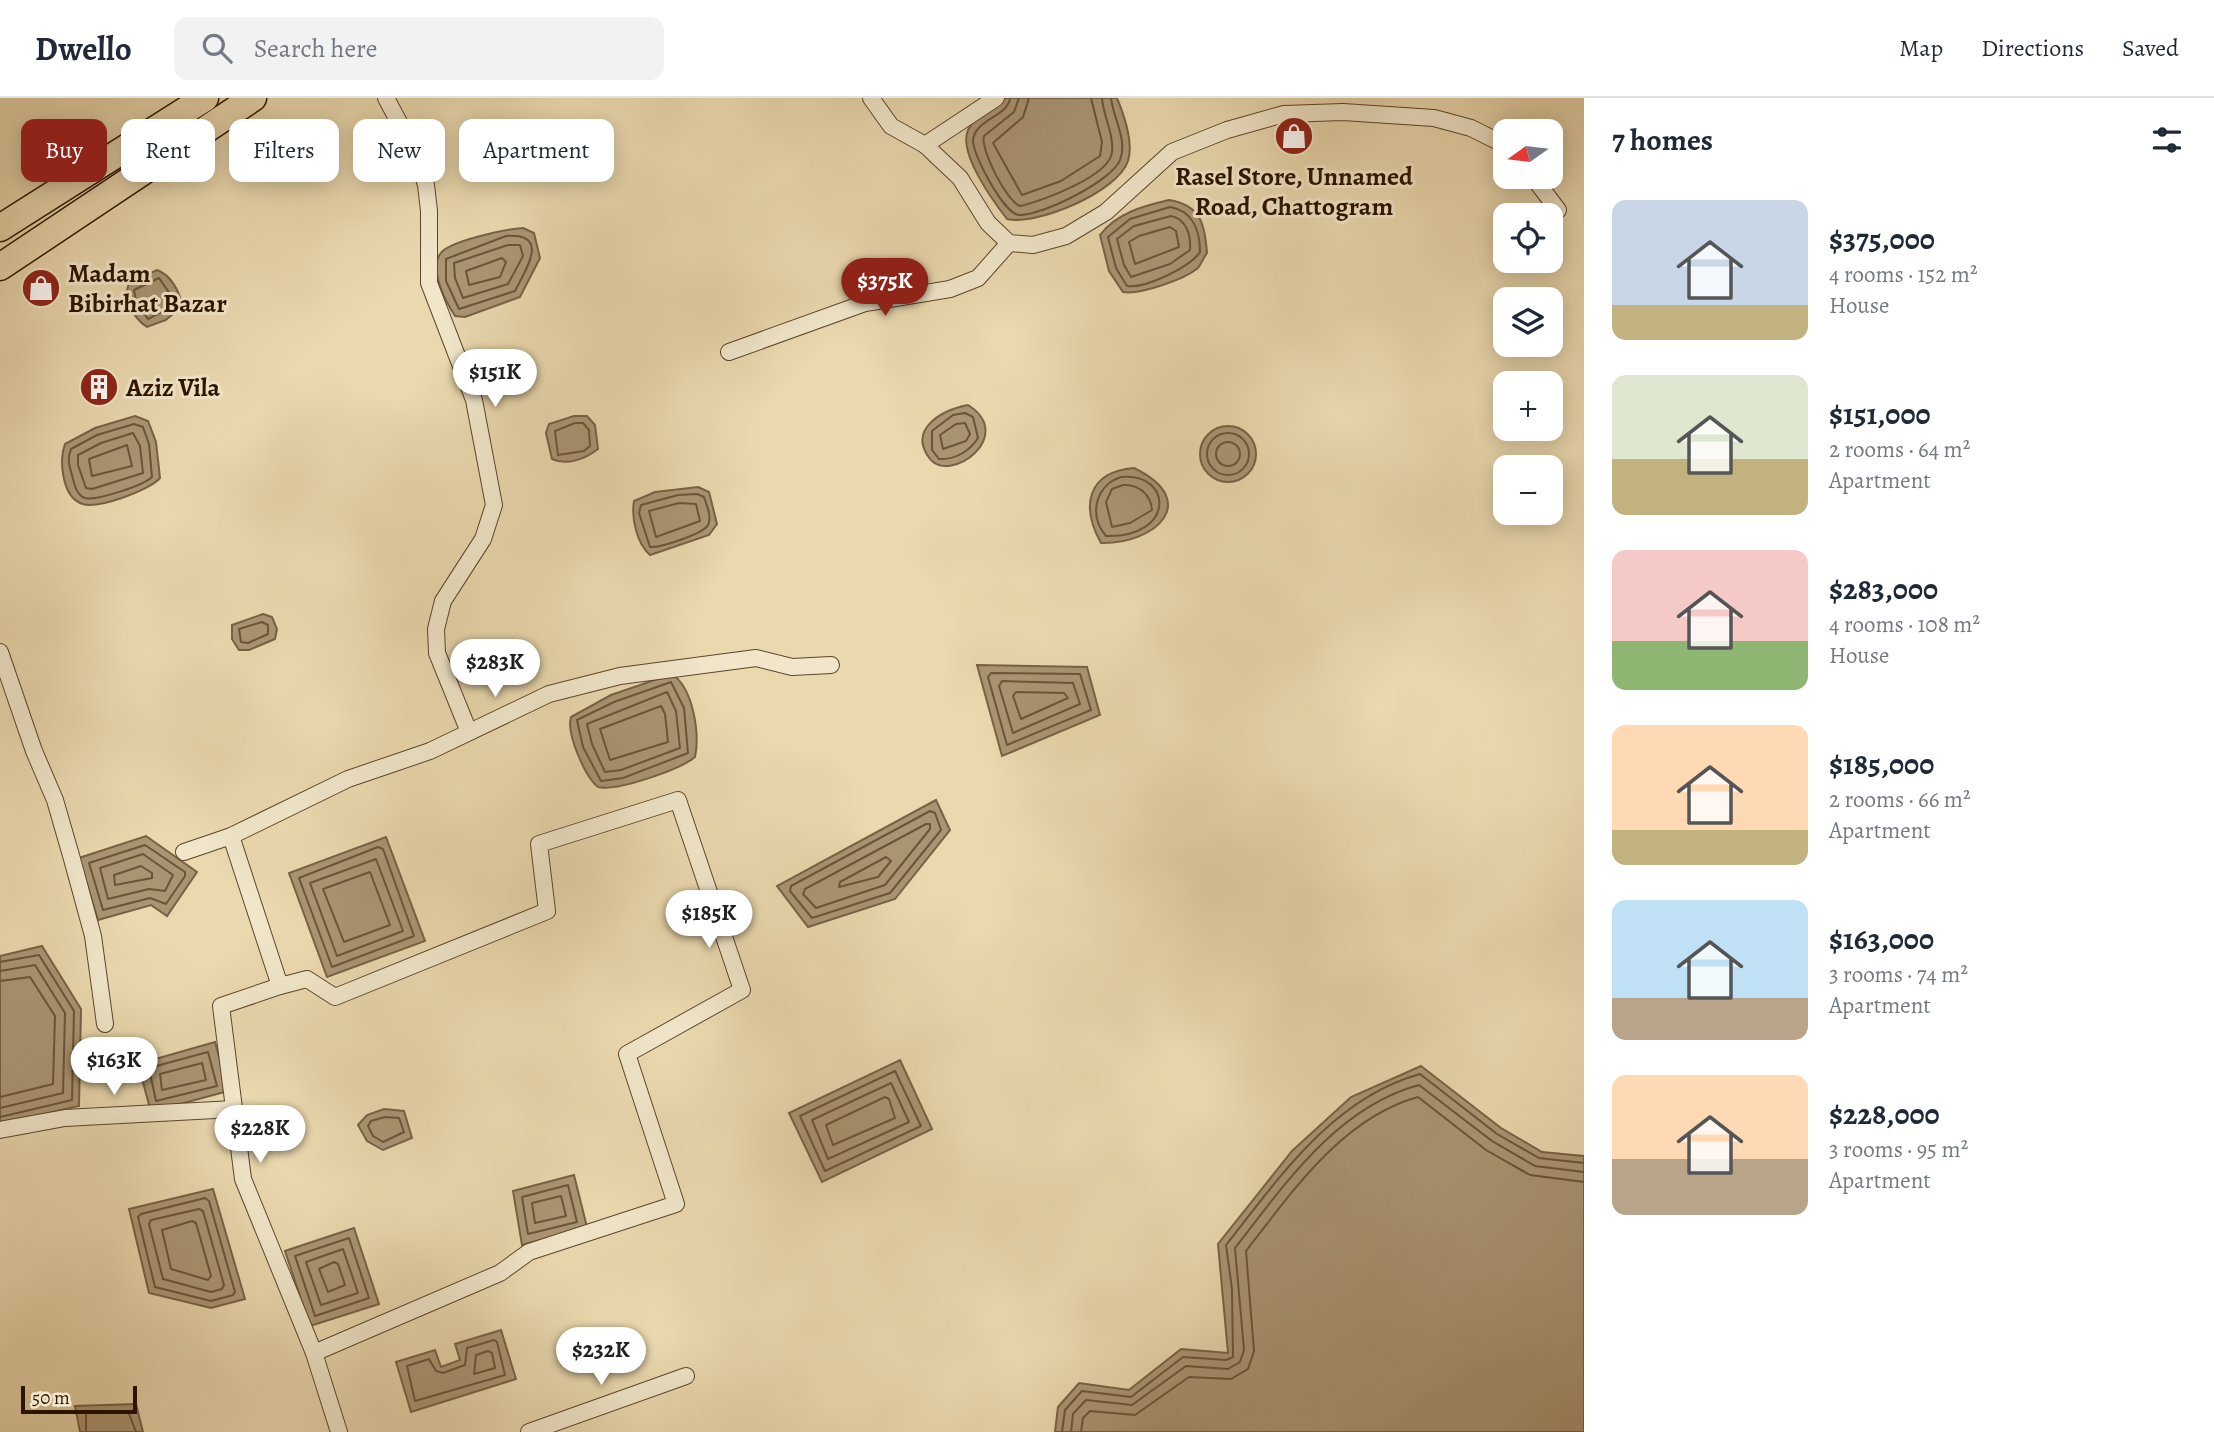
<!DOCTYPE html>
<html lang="en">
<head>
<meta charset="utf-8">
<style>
  body { margin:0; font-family:Alegreya,serif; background:#f2f2f3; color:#1f2937; height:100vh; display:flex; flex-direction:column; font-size:26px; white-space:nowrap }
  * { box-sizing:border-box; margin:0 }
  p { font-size:23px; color:#747a83 }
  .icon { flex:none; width:38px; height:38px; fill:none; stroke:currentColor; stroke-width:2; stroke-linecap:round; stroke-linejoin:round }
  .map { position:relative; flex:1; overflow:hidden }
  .side { display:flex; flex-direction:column; background:#fff; width:630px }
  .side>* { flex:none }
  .guide { position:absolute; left:21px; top:21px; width:665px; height:63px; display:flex; gap:14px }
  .needle { width:46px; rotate:256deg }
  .controls { position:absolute; left:1493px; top:21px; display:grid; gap:14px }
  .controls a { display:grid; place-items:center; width:70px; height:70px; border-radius:14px; background:#fff; box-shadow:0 4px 18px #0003; font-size:35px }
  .scale { position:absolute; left:21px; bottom:18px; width:116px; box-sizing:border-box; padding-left:7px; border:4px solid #2d1400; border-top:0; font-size:19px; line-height:24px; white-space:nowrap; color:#2d1400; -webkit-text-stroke:5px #f1e6ca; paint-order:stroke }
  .price { position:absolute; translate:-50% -60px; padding:0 16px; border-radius:24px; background:#fff; color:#222; font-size:23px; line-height:46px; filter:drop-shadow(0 2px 4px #0008) }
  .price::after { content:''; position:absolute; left:50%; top:42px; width:21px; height:16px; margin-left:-10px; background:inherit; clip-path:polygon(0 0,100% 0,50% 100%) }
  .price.on { background:#8f2418; color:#fff }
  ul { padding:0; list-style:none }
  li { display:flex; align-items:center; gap:21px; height:175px; padding:0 28px }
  li span { display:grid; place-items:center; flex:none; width:196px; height:140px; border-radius:14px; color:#555 }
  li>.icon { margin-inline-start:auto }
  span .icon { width:84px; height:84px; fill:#fffc; stroke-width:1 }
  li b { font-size:30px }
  h2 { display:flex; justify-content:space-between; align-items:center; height:84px; padding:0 28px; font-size:30px }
  .tag { padding:0 24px; border-radius:14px; background:#fff; box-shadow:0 4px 18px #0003; font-size:24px; line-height:63px }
  .tag.on { background:#8f2418; color:#fff }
  header { display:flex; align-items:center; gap:42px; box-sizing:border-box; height:98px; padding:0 35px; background:#fff; border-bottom:2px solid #e0e1e3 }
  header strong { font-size:33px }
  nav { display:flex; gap:38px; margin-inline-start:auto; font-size:24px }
  .search { width:490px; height:63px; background:#f2f2f3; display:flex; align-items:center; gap:18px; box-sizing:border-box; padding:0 24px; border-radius:14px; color:#747a83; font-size:26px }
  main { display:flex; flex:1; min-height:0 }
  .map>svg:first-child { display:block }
</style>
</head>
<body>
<header>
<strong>Dwello</strong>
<div class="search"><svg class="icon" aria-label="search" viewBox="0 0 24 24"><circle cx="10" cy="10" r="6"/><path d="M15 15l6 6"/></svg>Search here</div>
<nav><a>Map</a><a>Directions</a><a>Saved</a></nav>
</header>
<main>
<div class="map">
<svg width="1584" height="1334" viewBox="0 0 1584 1334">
  <rect width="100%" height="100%" fill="#ead8ae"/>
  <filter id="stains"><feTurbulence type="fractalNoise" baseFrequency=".00286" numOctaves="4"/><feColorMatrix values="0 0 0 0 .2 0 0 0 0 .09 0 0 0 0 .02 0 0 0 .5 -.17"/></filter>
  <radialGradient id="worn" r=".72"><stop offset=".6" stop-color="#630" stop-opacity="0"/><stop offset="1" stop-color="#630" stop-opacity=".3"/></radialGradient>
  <g fill="#aa9573" stroke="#786145" stroke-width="2">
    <path d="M1006,0H1117C1124,17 1134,44 1128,63C1118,94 1036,128 1007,121C993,103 958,55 968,32C974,19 995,8 1006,0Z"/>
    <path d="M1169,102C1201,107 1205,127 1207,155C1204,159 1201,166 1198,170C1185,181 1140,197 1123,194L1109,173L1100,137C1117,115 1143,108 1169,102Z"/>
    <path d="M523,130L534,135L540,160L520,199L465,219L455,218C446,204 429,173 440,156C448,143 507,131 523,130Z"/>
    <path d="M157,172C171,177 180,194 182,208L166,222L147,229C133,220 123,200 129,185Z"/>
    <path d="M968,307C1017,338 950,386 930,361C907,331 942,312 968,307Z"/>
    <path d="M135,318L148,323L156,344L160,380C150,392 95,413 80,405C62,397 59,362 65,346L95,330Z"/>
    <path d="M574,318H587L595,327L598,351C585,361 567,368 552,361L546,335L549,326Z"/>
    <circle cx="1228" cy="356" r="28"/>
    <path d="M1134,370C1202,403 1156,446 1101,445C1080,407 1088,374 1134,370Z"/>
    <path d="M698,389L709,394L717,426L709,437L650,457C637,446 631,420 634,403L655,394Z"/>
    <polygon points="263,516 272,519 277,531 275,541 249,552 239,552 232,541 232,527"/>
    <polygon points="977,567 1087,569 1100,617 1002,658"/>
    <path d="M672,576C693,590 700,635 695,659C681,671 616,694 598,689C585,679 566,635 571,619L611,597Z"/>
    <polygon points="936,702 950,732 895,801 808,829 777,788"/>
    <polygon points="146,738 197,774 167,818 151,807 98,822 79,760"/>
    <polygon points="386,739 425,843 327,879 289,775"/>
    <polygon points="42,848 81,911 79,1008 0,1026 0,858"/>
    <polygon points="215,944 228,993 151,1014 138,966"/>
    <polygon points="900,962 932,1031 822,1084 789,1015"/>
    <polygon points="1421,968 1501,1030 1542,1054 1584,1058 1584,1334 1055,1334 1058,1309 1079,1285 1129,1292 1181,1251 1228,1255 1218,1146 1292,1053 1351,999"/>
    <polygon points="384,1011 404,1013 412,1040 383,1052 367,1043 358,1027 367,1017"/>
    <polygon points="574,1077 587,1129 522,1147 513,1093"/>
    <polygon points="213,1091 245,1201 211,1210 149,1195 129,1111"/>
    <polygon points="354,1130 379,1206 310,1228 285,1153"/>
    <polygon points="501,1232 516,1281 411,1314 396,1264 435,1252 441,1269 460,1262 455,1246"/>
    <polygon points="136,1306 143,1334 80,1334 75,1308"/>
  </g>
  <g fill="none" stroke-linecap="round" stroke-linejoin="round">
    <g stroke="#6c543a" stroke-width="2">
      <path d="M1010,0C1008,19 974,21 973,43C973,57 1004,116 1019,117C1041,118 1112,83 1120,62C1128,42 1113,20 1111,0"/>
      <path d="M1019,0L1014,14L984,38C980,51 1007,104 1020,108C1042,103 1110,78 1112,54C1114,35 1103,18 1102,0"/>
      <polyline points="1029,0 1023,19 993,45 1022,97 1061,83 1100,58 1102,44 1091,0"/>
      <path d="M1170,109C1193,113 1200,133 1200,154C1190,169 1145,191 1127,188L1116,170L1108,139L1130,121Z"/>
      <path d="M1171,118C1187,121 1191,138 1190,152L1170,166L1131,179L1124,167L1117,141L1134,128Z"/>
      <polygon points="1170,129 1176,133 1179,149 1135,166 1129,144 1139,138"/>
      <path d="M506,138C551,135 526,171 515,193L459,211L446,183V161Z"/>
      <polygon points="520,147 523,158 508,186 463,200 455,180 454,165 508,147"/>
      <polygon points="502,160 506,164 500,179 469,187 466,173"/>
      <polygon points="159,180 173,200 175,207 148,221 136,204 134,192"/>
      <path d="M965,315L973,319L978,340C970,353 955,362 939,361L932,352V333L953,317Z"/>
      <polygon points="575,325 583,325 589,332 590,348 584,353 558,357 555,333"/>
      <polygon points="965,325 970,336 966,343 943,351 940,337 956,326"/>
      <path d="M134,326L143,329L149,346L152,379C144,387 97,403 85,400C76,397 74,385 72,377C69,367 67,361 71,351L97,337Z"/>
      <polygon points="133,335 140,348 143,375 92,391 86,390 78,367 78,357 101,345"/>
      <circle cx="1228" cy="356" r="21"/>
      <circle cx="1228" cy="356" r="12"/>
      <polygon points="127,347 132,368 92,378 89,361"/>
      <path d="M1121,379C1173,374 1176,440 1106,438C1088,417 1096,387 1121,379Z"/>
      <path d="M1123,387C1139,386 1151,397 1152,412L1130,425L1112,429L1106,404L1112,391Z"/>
      <path d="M697,396L704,399C707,408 712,419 708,427C703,436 660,450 650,449L639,415L641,407L678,397Z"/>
      <polygon points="679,405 696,406 700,423 656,439 649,413"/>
      <polygon points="262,524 268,527 268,536 248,545 241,544 239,531"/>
      <polygon points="991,575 1080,576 1091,612 1007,647 988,579"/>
      <polygon points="1002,583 1073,585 1080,606 1013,635 999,588"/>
      <polygon points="671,584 684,610 688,655 623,680 601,683 583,649 577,622 614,604"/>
      <polygon points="667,594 676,613 680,650 621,672 605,674 592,646 587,626"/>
      <polygon points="1016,594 1064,595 1068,600 1021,621 1013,598"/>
      <polygon points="661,608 665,616 668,644 610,662 600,631"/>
      <polygon points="930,713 935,715 941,732 890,795 812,820 790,793 791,788"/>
      <polygon points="926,726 930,726 930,731 885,787 816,810 803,796 805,791"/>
      <polygon points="145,747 185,774 185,778 166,806 150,800 103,812 89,765"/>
      <polygon points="378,749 383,751 414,838 332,869 299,780"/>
      <polygon points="143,756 173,777 165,793 149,791 108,801 100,770"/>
      <polygon points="886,759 891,763 878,779 839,789 840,784"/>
      <polygon points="376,761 403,833 337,858 310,785"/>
      <polygon points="141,768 152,775 152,780 115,787 114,777"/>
      <polygon points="370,774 390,827 344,844 323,791"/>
      <polyline points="0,864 39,857 74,913 72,1002 0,1019"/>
      <polyline points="0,873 35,867 65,915 63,995 0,1010"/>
      <polyline points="0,883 30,879 55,918 53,986 0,999"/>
      <polygon points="208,954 217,988 156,1003 149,970"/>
      <polygon points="202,965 206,982 162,992 160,976"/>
      <polygon points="895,973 921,1028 825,1073 800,1018"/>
      <polygon points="891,985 909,1024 828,1061 812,1022"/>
      <polygon points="885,999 889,1001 895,1020 833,1047 826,1027"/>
      <polygon points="385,1019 399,1020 404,1034 383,1044 373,1038 368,1028 371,1023"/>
      <polygon points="568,1087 577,1124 528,1136 522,1099"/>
      <polygon points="561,1098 566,1118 535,1125 532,1105"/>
      <polygon points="205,1100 209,1103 235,1194 233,1197 211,1203 155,1189 138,1119 141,1116"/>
      <polygon points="199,1111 203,1113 224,1187 222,1191 211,1194 163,1181 149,1126 151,1122"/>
      <polygon points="192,1123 196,1125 211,1178 208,1182 171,1171 162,1132"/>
      <polygon points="349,1140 369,1200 315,1218 295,1158"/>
      <polygon points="343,1151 358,1195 321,1207 306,1164"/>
      <polygon points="334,1164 338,1166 345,1187 328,1194 319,1171"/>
      <polygon points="494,1242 497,1244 505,1277 415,1303 407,1268 429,1261 436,1273 443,1275 465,1267 467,1250"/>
      <polygon points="488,1253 492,1255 495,1270 474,1276 476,1257"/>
      <polyline points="86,1334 86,1315 128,1313 136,1334"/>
      <path d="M1062,1334L1065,1312L1082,1293L1131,1299L1183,1259L1226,1262L1233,1259L1232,1191L1226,1147C1279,1080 1333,1000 1420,976L1497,1036L1539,1060L1584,1065"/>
      <path d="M1071,1334L1073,1316L1086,1302L1132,1307L1186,1268L1228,1271L1240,1264L1244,1252L1235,1150C1285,1086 1337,1009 1419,987L1492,1043L1535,1068L1584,1074"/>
      <path d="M1081,1334L1083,1320L1090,1313L1135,1317L1189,1279L1231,1281L1248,1271L1254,1253L1246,1153C1292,1094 1342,1020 1418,999L1486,1052L1530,1077L1584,1084"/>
    </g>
    <g stroke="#5c452c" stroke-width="18">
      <g id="minor">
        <polyline points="386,0 417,58 426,87 429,113 429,185 474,302 494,407 483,441 443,503 436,531 437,555 469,634"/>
        <polyline points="871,0 891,28 925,47 960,80 988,125 1009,145 1033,147 1066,138 1106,114 1172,54 1227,32 1284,16 1343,14 1434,20 1471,30 1505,47"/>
        <polyline points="925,47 996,0"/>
        <polyline points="1533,79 1558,112"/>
        <polyline points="729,254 865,205 950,191 978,180 1009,145"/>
        <polyline points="0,554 34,653 55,702 72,761 93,838 105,926"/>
        <polyline points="231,738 280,888 307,881 335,899 547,813 539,746 678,702 742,892 627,956 676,1106 529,1154 500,1175 314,1255 339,1334"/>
        <polyline points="184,754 231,738 348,681 430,653 549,596 620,578 756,560 792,569 831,567"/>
        <polyline points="280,888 221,908 243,1081 314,1255"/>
        <polyline points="0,1032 65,1020 234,1011"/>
        <polyline points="529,1334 686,1278"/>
      </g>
    </g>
    <g stroke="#2d1400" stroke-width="29">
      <g id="trunk">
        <polyline points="0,130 205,0"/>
        <polyline points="0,169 253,0"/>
      </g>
    </g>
    <use href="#minor" stroke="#f1e6ca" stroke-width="16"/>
    <use href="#trunk" stroke="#ead8ae" stroke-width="26"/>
  </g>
  <defs>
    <g id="shop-disc" transform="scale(2.0125)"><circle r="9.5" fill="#8f2418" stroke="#f1e6ca"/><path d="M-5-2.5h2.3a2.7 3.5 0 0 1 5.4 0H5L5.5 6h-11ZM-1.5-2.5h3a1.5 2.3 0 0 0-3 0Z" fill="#fff"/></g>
    <g id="building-disc" transform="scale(2.0125)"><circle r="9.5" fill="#8f2418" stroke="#f1e6ca"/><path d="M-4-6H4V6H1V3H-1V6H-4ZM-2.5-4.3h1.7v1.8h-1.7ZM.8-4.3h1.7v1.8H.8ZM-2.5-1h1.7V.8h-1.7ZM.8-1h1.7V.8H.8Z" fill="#fff"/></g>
  </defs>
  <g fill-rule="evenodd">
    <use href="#shop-disc" x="1294" y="38"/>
    <use href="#shop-disc" x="41" y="190"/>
    <use href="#building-disc" x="99" y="289"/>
  </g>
  <g text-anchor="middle" stroke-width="6" stroke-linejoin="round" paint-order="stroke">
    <g font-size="26" font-weight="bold" fill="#2d1400" stroke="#f1e6ca" text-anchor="start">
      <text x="1294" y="87" text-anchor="middle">Rasel Store, Unnamed<tspan x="1294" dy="30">Road, Chattogram</tspan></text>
      <text x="68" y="184">Madam<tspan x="68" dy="30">Bibirhat Bazar</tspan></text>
      <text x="126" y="298">Aziz Vila</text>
    </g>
  </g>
  <rect width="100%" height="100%" filter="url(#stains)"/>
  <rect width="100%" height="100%" fill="url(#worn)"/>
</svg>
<div class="controls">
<a><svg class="needle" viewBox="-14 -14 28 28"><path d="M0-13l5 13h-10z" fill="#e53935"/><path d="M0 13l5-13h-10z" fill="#747a83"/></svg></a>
<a><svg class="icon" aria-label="locate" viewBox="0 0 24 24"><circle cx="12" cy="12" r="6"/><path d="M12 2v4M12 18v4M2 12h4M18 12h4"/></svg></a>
<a><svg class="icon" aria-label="layers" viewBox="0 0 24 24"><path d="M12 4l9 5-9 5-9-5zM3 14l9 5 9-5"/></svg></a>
<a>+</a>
<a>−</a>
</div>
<div class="scale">50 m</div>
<b class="price on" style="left:885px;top:220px">$375K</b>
<b class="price" style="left:495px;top:311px">$151K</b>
<b class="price" style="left:495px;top:601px">$283K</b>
<b class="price" style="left:709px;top:852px">$185K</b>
<b class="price" style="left:114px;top:999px">$163K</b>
<b class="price" style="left:260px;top:1067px">$228K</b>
<b class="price" style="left:601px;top:1289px">$232K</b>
<div class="guide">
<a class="tag on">Buy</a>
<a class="tag">Rent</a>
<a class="tag">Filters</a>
<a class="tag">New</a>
<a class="tag">Apartment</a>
</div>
</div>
<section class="side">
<h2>7 homes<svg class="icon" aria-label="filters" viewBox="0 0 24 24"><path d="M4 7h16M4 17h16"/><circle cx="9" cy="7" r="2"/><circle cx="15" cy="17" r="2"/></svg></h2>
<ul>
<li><span style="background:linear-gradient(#c9d6e8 75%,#c2b280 0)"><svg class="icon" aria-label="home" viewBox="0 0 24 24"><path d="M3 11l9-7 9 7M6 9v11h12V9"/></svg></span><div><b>$375,000</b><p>4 rooms · 152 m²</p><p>House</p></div></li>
<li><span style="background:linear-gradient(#dfe7d0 60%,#c2b280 0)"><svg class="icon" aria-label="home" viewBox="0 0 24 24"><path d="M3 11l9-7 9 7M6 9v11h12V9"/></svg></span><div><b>$151,000</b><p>2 rooms · 64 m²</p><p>Apartment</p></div></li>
<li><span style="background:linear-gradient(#f6c9c9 65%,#8fb573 0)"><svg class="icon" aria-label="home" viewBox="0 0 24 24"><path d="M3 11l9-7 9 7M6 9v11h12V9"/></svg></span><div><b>$283,000</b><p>4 rooms · 108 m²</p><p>House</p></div></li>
<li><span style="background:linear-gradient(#ffd9b3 75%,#c2b280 0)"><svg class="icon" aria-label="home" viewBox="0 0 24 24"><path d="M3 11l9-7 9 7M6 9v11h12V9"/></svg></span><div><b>$185,000</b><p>2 rooms · 66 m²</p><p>Apartment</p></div></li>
<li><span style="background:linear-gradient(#bfe0f5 70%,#b9a48a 0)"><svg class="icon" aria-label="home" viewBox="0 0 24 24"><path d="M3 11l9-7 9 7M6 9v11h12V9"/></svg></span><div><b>$163,000</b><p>3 rooms · 74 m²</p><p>Apartment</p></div></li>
<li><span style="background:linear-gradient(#ffd9b3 60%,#b9a48a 0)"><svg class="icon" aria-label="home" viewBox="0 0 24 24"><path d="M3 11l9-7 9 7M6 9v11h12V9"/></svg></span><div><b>$228,000</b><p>3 rooms · 95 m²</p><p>Apartment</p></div></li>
</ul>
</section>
</main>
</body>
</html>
